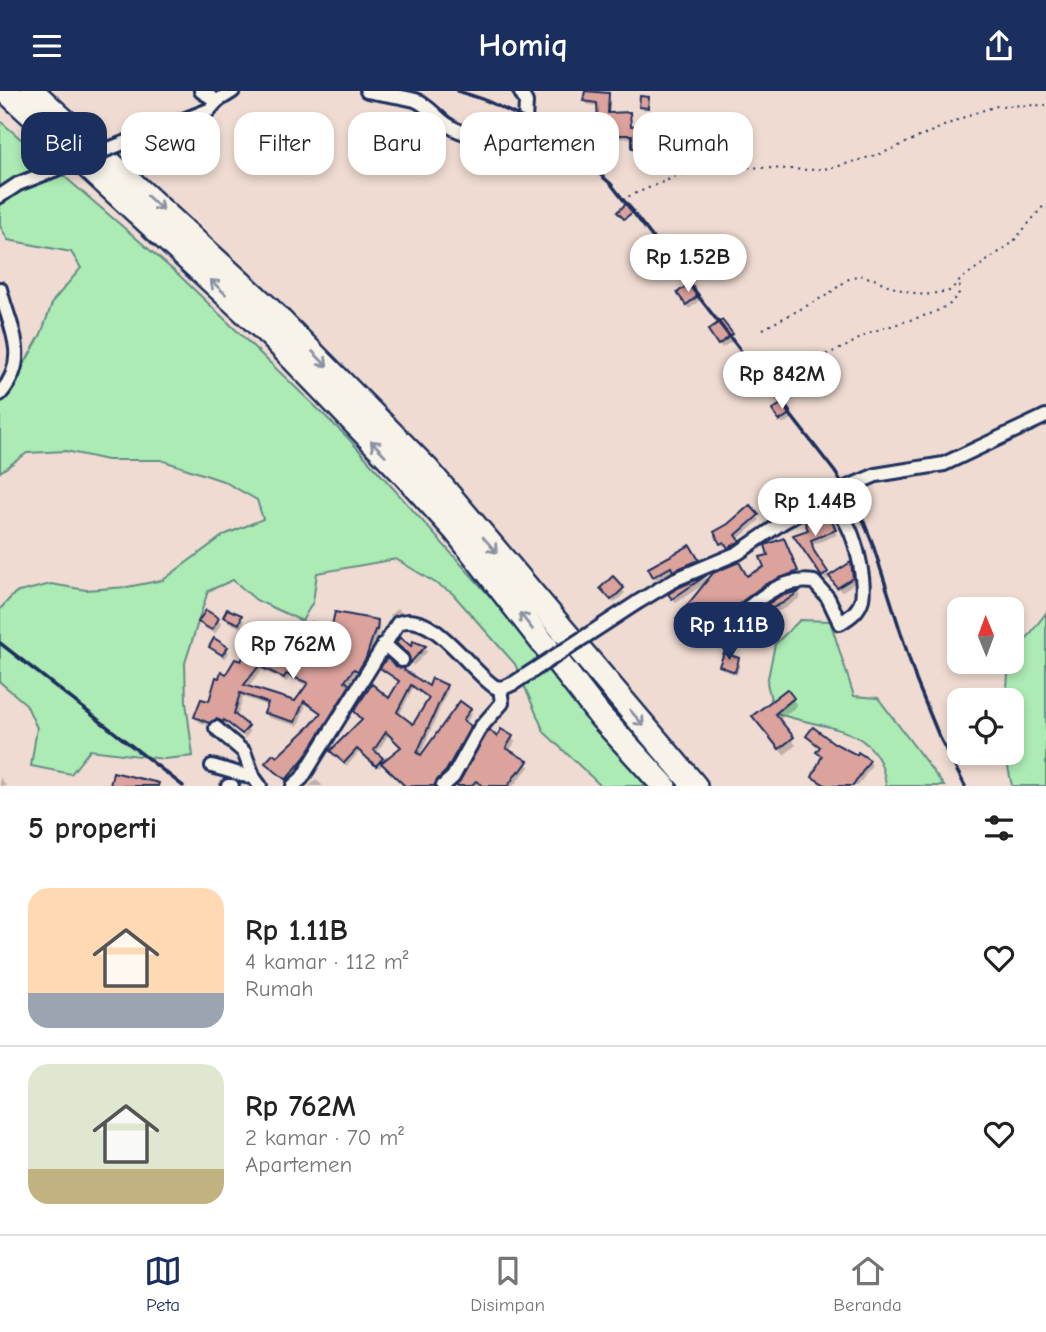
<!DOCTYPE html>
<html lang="id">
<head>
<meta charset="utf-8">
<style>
  body { margin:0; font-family:"Comic Neue",sans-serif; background:#f2f2f2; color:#222; height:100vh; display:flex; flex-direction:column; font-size:26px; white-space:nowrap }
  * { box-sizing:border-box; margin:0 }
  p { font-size:23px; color:#767676 }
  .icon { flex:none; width:38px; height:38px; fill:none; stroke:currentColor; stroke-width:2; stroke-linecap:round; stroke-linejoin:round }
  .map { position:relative; height:695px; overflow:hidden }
  .panel { display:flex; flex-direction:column; background:#fff; flex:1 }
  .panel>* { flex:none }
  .top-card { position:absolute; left:21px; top:21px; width:1004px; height:63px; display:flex; gap:14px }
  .needle { width:46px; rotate:359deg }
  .controls { position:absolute; left:947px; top:506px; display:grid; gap:14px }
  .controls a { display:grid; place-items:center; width:77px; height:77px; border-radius:14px; background:#fff; box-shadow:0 4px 10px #0003; font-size:35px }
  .price { position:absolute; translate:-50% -60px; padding:0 16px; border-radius:24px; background:#fff; color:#222; font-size:23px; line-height:46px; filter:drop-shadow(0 2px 4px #0008) }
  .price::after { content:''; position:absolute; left:50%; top:42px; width:21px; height:16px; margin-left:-10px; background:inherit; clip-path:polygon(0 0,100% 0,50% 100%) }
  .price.current { background:#1b2f5e; color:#fff }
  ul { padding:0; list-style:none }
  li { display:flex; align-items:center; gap:21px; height:175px; padding:0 28px }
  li+li { border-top:2px solid #e0e0e0 }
  li span { display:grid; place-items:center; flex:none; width:196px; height:140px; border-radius:21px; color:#555 }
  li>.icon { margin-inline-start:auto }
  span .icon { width:84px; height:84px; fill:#fffc; stroke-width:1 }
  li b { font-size:30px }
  h2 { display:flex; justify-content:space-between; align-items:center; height:84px; padding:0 28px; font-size:30px }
  .pill { padding:0 24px; border-radius:21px; background:#fff; box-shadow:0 4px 10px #0003; font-size:24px; line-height:63px }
  .pill.current { background:#1b2f5e; color:#fff }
  header { display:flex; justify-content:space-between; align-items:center; height:91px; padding:0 28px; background:#1b2f5e; color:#fff; font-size:32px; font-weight:700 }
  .dock { display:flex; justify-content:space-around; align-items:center; height:98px; border-top:2px solid #e0e0e0; background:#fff; font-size:19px; color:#767676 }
  .dock a { display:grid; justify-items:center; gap:4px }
  .dock .current { color:#1b2f5e }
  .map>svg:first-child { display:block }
</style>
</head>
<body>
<header><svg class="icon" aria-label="menu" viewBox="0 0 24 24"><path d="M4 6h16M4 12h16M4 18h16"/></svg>Homiq<svg class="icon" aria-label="share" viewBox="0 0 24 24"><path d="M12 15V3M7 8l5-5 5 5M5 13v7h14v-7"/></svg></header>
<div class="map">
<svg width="1046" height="695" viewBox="0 0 1046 695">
  <rect width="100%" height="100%" fill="#efdbd1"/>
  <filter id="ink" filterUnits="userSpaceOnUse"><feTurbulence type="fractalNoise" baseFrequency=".0143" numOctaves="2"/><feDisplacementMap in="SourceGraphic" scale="14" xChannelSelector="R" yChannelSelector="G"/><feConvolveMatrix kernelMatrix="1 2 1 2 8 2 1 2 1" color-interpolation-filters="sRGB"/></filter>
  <g filter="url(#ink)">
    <g fill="#acebb3" stroke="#648d88" stroke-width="2">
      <polygon points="0,30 180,185 349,348 521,540 646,695 601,695 544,641 515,573 452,502 396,468 317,482 313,511 302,530 256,509 233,489 208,500 185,572 186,611 193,665 164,668 90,659 71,683 31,675 37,637 26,613 0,591 0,518 15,502 51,493 86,499 127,496 163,489 224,444 263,428 257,409 223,390 161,369 107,369 66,360 27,362 0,381 0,290 26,270 41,243 53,210 81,177 71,161 8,149 0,135"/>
      <polygon points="1046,522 1046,695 1012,695 1005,662 1012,662 1012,609 1006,609 1009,571"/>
      <path d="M800,529L830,530L854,605L878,607L944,695H886C880,630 820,640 774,621L767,592L775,553Z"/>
    </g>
    <g fill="#0003" fill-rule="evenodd">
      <polygon points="608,4 610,8 609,24 629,23 632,37 643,36 646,60 636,60 634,47 616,48 616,66 609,66 607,62 605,35 602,35 600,31 599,15 588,14 585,10"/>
      <polygon points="668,164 670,168 658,177 652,169"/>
      <polygon points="698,205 700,209 689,218 682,207"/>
      <polygon points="710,240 731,244 734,249 722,257"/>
      <polygon points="761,285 764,290 754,298 745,286"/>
      <polygon points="783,314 792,328 783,333 774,319"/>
      <polygon points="757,425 760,429 737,449 741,455 732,460 728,454 724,456 716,442"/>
      <polygon points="828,428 837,444 812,454 816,466 830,487 826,489 798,449"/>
      <polygon points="786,454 799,485 742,517 739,526 747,529 781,507 799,502 801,506 786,517 769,524 772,529 755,551 750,548 743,557 724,542 714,525 697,545 681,533 678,528 707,491 676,512 671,504 706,487 708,490 747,488 766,476"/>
      <polygon points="689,456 699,473 677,482 675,479 656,488 650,478"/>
      <polygon points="850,474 855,492 841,501 831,486"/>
      <polygon points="602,498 622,498 625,502 614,512"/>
      <polygon points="398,517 405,527 394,531 390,524"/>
      <polygon points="225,526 241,526 244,530 241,537 228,531"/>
      <polygon points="218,528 221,533 215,543 203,536 200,531"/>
      <path d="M377,530L380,535L368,573L361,584L357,582L348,594L351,600L306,672L289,693L268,672L277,668L322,624L306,613L298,635L287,632L269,627L266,622L268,615L243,606L237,627L250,641L245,647L227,632L225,635L221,633L213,636L199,631L196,626L210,612L226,585L242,572L255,547L252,543L274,546L276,551L311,565L320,548L313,546L310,541ZM262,579L287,591L289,587L308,595L296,612L248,597Z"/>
      <polygon points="398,552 412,558 414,552 425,557 427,561 413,575 410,565"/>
      <polygon points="211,556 227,557 229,562 225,568 214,560"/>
      <polygon points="738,569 740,573 737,584 724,579 721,575"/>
      <path d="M382,577L404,579L407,583L429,598L445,595L448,599L418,669L470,619L472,623L465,633L472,640L448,685L438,695H405L383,673L379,677L360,660L347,675L335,664L364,629L356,620L390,610L400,592ZM413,597L430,608L413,635L399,625ZM389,643L402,657L384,672L376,663Z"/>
      <polygon points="793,608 797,615 778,630 796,654 784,664 759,633"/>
      <polygon points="512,646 515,651 509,661 526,672 529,676 513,695 458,695 497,648"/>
      <polygon points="808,646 833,654 869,670 872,674 858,695 824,695 817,691 814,686 823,667 818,661 820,657"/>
      <polygon points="0,686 6,695 0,695"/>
      <polygon points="316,689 323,695 309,695"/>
    </g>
    <g fill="#dca29c" stroke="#1b2f5e" stroke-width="2" fill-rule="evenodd">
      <polygon points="585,0 609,2 608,22 630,21 631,35 644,34 645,57 632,57 632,44 615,44 615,62 605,62 604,31 598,32 597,12 583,10"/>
      <polygon points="640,5 649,6 648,17 639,16"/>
      <polygon points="627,112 634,120 624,128 617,121"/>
      <polygon points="662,153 669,163 655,173 647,164"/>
      <polygon points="690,192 699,204 686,214 677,202"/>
      <polygon points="722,229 733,243 718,254 708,239"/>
      <polygon points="753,271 763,284 750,294 740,281"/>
      <polygon points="784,311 791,322 779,330 772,319"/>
      <polygon points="750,414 759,424 736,444 740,450 728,457 724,451 720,453 714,441 728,433"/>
      <polygon points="816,423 830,426 836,439 811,449 814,460 828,481 822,486 793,444 808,439 804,429"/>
      <polygon points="784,447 798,480 764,494 740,512 737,521 741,527 747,527 780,505 800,500 783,512 766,520 770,523 752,548 747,544 740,553 719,537 710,522 694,542 676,528 713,482 739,471 747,485 764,476 760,466 768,464 765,454"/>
      <polygon points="690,454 699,469 673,480 671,476 653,486 648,477"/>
      <polygon points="851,471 853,487 837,497 829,485"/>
      <polygon points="707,484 672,508 668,503 680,496"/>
      <polygon points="613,485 624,497 611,509 600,497"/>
      <polygon points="227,518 242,524 239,533 223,526"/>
      <polygon points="206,519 219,527 212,539 198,531"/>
      <path d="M335,521L378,529L377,539H375L366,567L358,580L354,578L345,590L350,594L304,667L286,689L265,672L273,663L277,666L311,634L321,622L304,610L295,631L264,622L268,612L240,602L234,623L249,635L242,643L224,629L223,631L217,628L209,632L194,626L201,608L209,610L216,586L219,587L221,580L226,583L235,568L241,570L254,545L250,543L255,536L275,545L273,548L310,563L319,545L309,541L312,531L328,537L330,533L332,534ZM259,575L284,587L286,583L308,592L295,610L244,594Z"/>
      <polygon points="400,546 411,555 413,550 426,555 410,572 408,563 396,552"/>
      <polygon points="214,547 228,556 222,564 209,556"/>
      <polygon points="724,562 739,567 735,581 719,575"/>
      <path d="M387,567L397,576L405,577L404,579L429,595L432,587L447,594L417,662L421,664L460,610L471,618L463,629L471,635L446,680L437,689L434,695H405L381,672L401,656L386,641L374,659L383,667L376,675L357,658L344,672L330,660L362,628L354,620L372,593L389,607L399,590L380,577ZM411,594L429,607L413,633L397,621Z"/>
      <polygon points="787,598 794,607 775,623 794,646 779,658 752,625"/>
      <polygon points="813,636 834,652 857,664 858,661 870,669 853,695 827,695 812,686 822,665 816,661 820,656 806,645"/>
      <polygon points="501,638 513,645 506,657 528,670 520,681 518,680 508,695 483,695 476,690 471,695 456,695 487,642 490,639 497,646"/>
      <polygon points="113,681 159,692 158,695 110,695"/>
    </g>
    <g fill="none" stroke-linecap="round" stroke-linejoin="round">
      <g stroke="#1b2f5e" stroke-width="18">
        <g id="street">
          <polyline points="201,0 217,10"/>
          <path d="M367,0C383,3 400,5 415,9C426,13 436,25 445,32C469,50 503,49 525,30L526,11L520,0"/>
          <polyline points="209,19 217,10 233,0"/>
          <polyline points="0,105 18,93"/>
          <path d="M0,198C10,238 31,267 0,303"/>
          <polyline points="638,511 676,488 738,462 783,431 843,398 876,384 944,373 1046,325"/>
          <path d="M745,519C766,502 785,487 814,491L828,507L840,532C850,526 859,520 862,508C866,488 854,430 835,419C830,416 820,415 814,414"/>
          <polyline points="384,553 402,569"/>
          <polyline points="216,637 244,661 254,687"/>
          <polyline points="212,675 254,687 260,695"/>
          <polyline points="228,695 232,695"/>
          <path d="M293,695L302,687L398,532C433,518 469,579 495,596L503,597L514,592"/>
          <polyline points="443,695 453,686 480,637 502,612 500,597"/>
        </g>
      </g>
      <g stroke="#1b2f5e" stroke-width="28">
        <g id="highway">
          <polyline points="6,0 271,245 403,382 455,439 600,625 664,695"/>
          <polyline points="32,0 270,219 427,378 695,695"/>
        </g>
      </g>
      <g stroke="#1b2f5e" stroke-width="2" stroke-dasharray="2 5" stroke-linecap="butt">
        <polyline points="622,108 704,74 809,79 832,77 883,62 971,23 997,15 1046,14"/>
        <polyline points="763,238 827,204 847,189 858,184 874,188 897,198 924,204 949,200 964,186 1012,152 1046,112"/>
        <polyline points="795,279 804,272 845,256 871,241 933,222 950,213 959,202 960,191"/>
      </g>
      <use href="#street" stroke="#f7f3e8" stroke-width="12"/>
      <use href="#highway" stroke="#f7f3e8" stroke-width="23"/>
      <g stroke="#1b2f5e" stroke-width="3.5">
        <polyline points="458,0 485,9 538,34 563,51 611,93 835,381 858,417 872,451 916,589 939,645 965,695"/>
        <polyline points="0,552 183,695"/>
      </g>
      <g stroke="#1b2f5e" stroke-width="18" stroke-linecap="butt">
        <g id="street-bridge">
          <polyline points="18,93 209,19"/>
          <polyline points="514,592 638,511"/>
        </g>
      </g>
      <use href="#street-bridge" stroke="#f7f3e8" stroke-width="12"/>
    </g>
    <defs><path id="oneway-shaft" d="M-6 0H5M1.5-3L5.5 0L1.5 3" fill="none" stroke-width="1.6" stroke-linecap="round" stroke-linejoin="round" transform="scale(1.75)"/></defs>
    <g stroke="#8991a3">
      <use href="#oneway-shaft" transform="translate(155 112) rotate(42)"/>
      <use href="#oneway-shaft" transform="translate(218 196) rotate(-137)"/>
      <use href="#oneway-shaft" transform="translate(320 268) rotate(45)"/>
      <use href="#oneway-shaft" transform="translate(378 357) rotate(-134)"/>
      <use href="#oneway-shaft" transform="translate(490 454) rotate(49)"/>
      <use href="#oneway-shaft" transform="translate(526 530) rotate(-128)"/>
      <use href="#oneway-shaft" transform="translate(637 627) rotate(49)"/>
    </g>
  </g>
</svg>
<div class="controls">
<a><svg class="needle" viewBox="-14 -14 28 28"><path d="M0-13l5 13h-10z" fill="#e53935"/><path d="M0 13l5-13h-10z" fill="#767676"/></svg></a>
<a><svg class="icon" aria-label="locate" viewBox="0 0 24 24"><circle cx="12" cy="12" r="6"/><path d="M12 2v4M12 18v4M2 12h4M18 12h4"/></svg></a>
</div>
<b class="price" style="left:688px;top:203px">Rp 1.52B</b>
<b class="price" style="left:782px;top:320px">Rp 842M</b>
<b class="price" style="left:815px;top:447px">Rp 1.44B</b>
<b class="price current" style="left:729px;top:571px">Rp 1.11B</b>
<b class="price" style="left:293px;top:590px">Rp 762M</b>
<div class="top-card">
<a class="pill current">Beli</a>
<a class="pill">Sewa</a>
<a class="pill">Filter</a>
<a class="pill">Baru</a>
<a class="pill">Apartemen</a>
<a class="pill">Rumah</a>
</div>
</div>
<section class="panel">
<h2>5 properti<svg class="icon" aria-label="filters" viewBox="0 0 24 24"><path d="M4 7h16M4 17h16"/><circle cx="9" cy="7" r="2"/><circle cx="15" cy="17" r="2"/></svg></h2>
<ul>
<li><span style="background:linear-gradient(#ffd9b3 75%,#9aa5b1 0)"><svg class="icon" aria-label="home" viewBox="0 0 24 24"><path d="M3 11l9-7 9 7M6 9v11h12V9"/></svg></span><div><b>Rp 1.11B</b><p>4 kamar · 112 m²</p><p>Rumah</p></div><svg class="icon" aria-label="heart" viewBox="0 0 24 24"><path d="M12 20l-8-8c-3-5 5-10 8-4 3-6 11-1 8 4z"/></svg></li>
<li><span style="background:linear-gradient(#dfe7d0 75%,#c2b280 0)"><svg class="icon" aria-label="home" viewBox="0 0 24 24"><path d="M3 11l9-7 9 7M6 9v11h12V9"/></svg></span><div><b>Rp 762M</b><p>2 kamar · 70 m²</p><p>Apartemen</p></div><svg class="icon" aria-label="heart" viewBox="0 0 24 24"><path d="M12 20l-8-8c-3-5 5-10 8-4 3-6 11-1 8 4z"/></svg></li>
</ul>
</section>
<nav class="dock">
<a class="current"><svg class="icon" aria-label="map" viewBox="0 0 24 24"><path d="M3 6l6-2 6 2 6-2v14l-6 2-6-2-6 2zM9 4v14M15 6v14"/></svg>Peta</a>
<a><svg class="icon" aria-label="saved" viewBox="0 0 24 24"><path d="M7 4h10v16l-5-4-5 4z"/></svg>Disimpan</a>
<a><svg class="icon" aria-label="home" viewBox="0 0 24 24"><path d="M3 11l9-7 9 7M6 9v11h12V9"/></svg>Beranda</a>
</nav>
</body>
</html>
